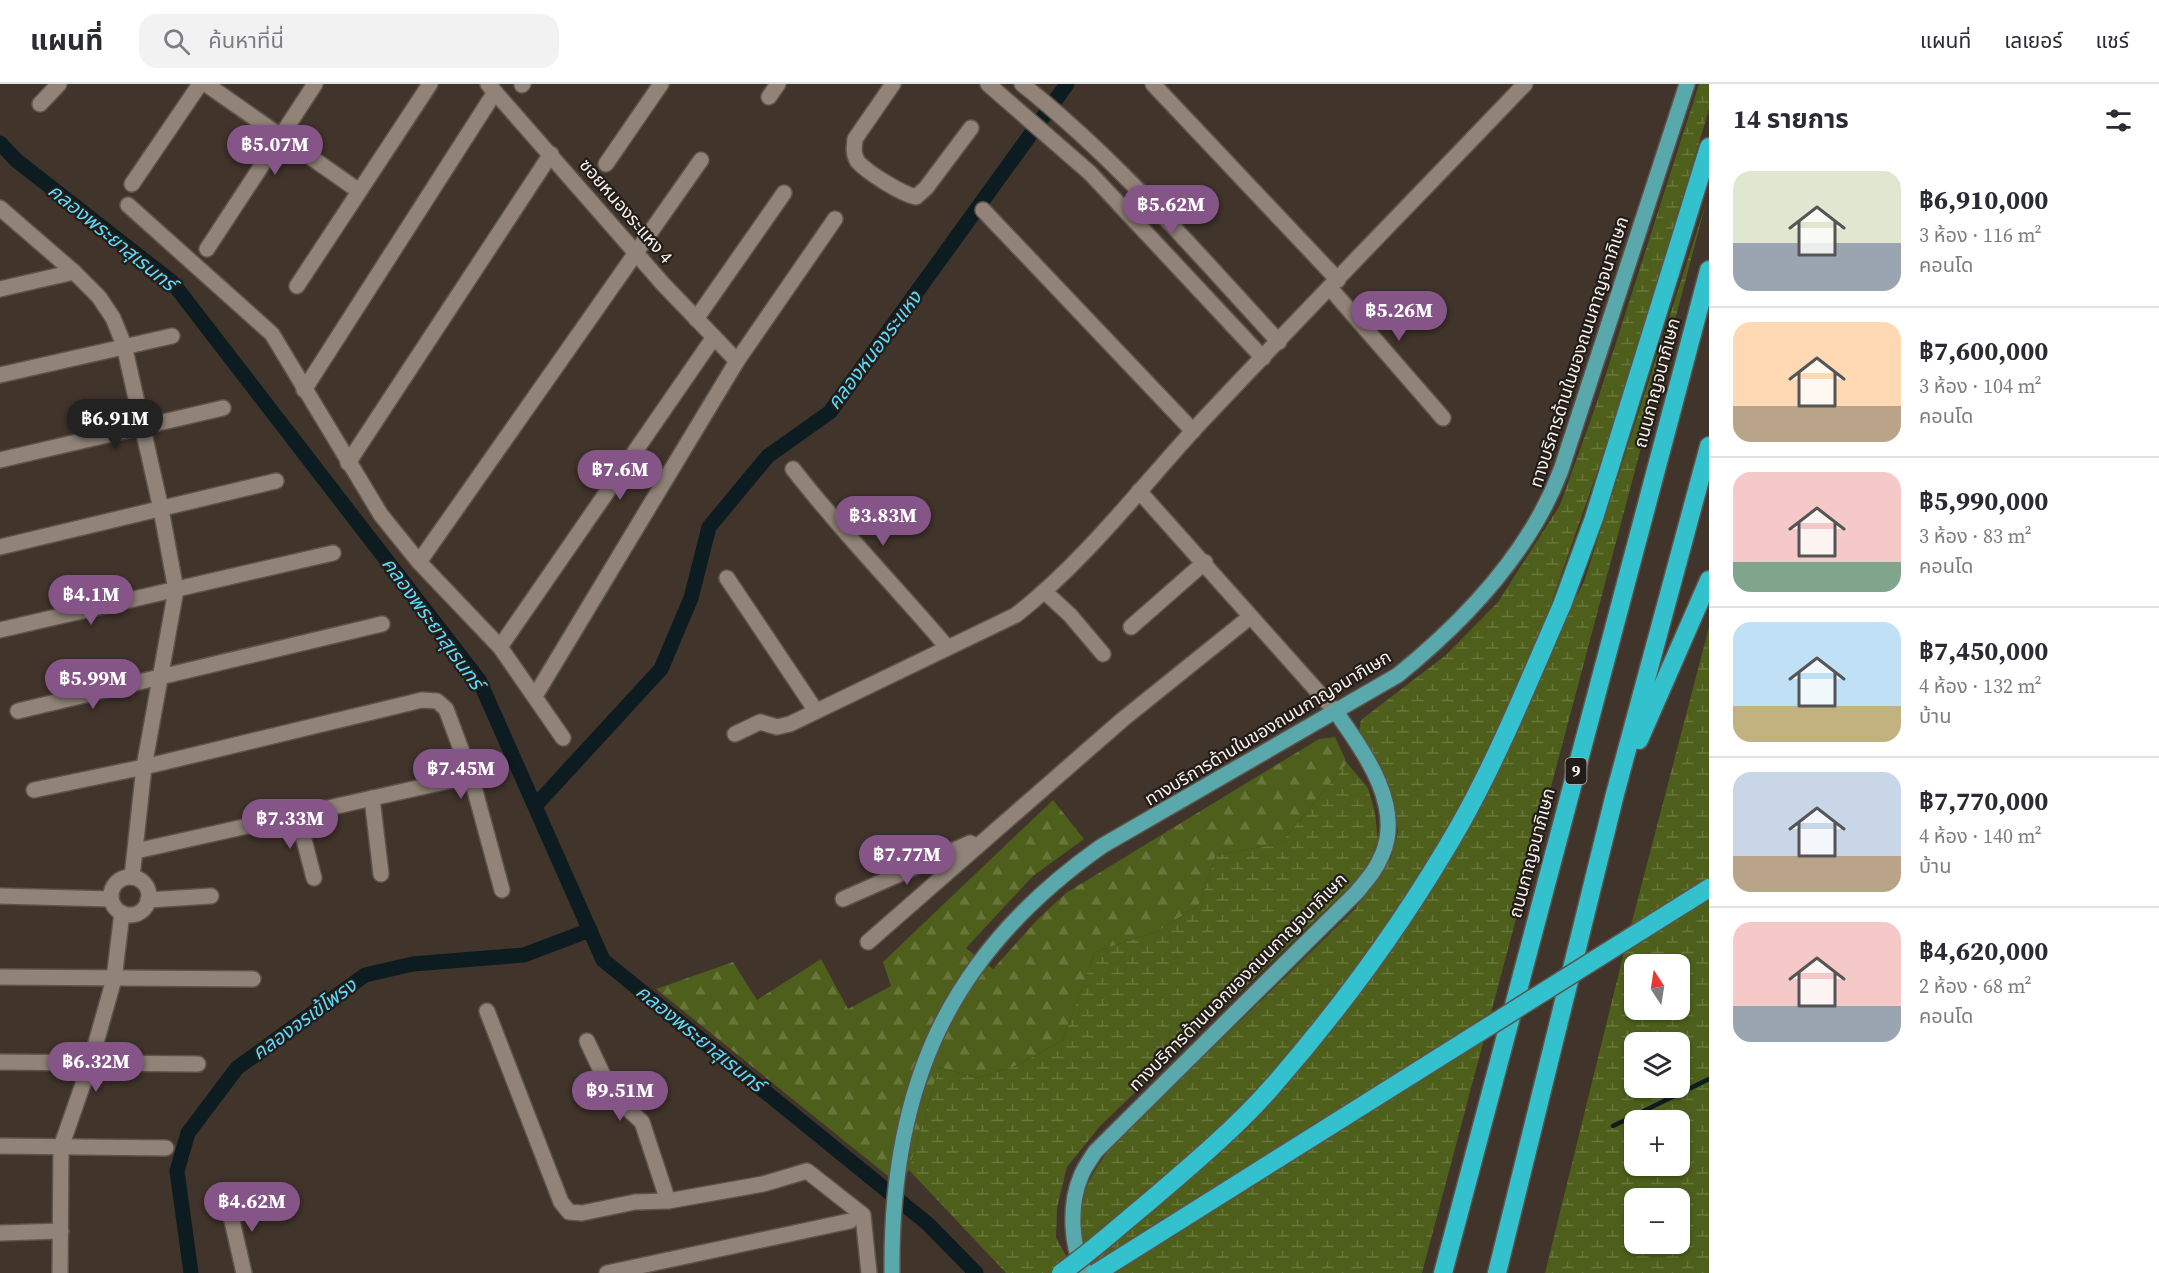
<!DOCTYPE html>
<html lang="th">
<head>
<meta charset="utf-8">
<style>
  body { margin:0; font-family:"Source Serif 4","Noto Sans Thai",serif; background:#f2f2f3; color:#2b2b33; height:100vh; display:flex; flex-direction:column; font-size:22px; white-space:nowrap }
  * { box-sizing:border-box; margin:0 }
  p { font-size:20px; color:#7c7c81 }
  .icon { flex:none; width:33px; height:33px; fill:none; stroke:currentColor; stroke-width:2; stroke-linecap:round; stroke-linejoin:round }
  .map { position:relative; flex:1; overflow:hidden }
  .panel { display:flex; flex-direction:column; background:#fff; width:450px }
  .panel>* { flex:none }
  .needle { width:39px; rotate:348deg }
  .fabs { position:absolute; left:1624px; top:870px; display:grid; gap:12px }
  .fabs a { display:grid; place-items:center; width:66px; height:66px; border-radius:12px; background:#fff; box-shadow:0 2px 4px #0004; font-size:30px }
  .price { position:absolute; translate:-50% -51px; padding:0 14px; border-radius:21px; background:#855588; color:#fff; font-size:20px; line-height:39px; filter:drop-shadow(0 2px 3px #0008) }
  .price::after { content:''; position:absolute; left:50%; top:36px; width:18px; height:14px; margin-left:-9px; background:inherit; clip-path:polygon(0 0,100% 0,50% 100%) }
  .price.on { background:#222; color:#fff }
  ul { padding:0; list-style:none }
  li { display:flex; align-items:center; gap:18px; height:150px; padding:0 24px }
  li+li { border-top:2px solid #e1e1e2 }
  li span { display:grid; place-items:center; flex:none; width:168px; height:120px; border-radius:18px; color:#555 }
  li>.icon { margin-inline-start:auto }
  span .icon { width:72px; height:72px; fill:#fffc; stroke-width:1 }
  li b { font-size:26px }
  h2 { display:flex; justify-content:space-between; align-items:center; height:72px; padding:0 24px; font-size:26px }
  header { display:flex; align-items:center; gap:36px; box-sizing:border-box; height:84px; padding:0 30px; background:#fff; border-bottom:2px solid #e1e1e2 }
  header strong { font-size:28px }
  nav { display:flex; gap:33px; margin-inline-start:auto; font-size:21px }
  .search { width:420px; height:54px; background:#f2f2f3; display:flex; align-items:center; gap:15px; box-sizing:border-box; padding:0 21px; border-radius:18px; color:#7c7c81; font-size:22px }
  main { display:flex; flex:1; min-height:0 }
  .map>svg:first-child { display:block }
</style>
</head>
<body>
<header>
<strong>แผนที่</strong>
<div class="search"><svg class="icon" aria-label="search" viewBox="0 0 24 24"><circle cx="10" cy="10" r="6"/><path d="M15 15l6 6"/></svg>ค้นหาที่นี่</div>
<nav><a>แผนที่</a><a>เลเยอร์</a><a>แชร์</a></nav>
</header>
<main>
<div class="map">
<svg width="1709" height="1189" viewBox="0 0 1709 1189">
  <defs>
    <pattern id="forest-firs" width="22" height="20" patternUnits="userSpaceOnUse" patternTransform="scale(1.5)"><rect width="22" height="20" fill="#4d5f1a"/><path d="M5 1l3.5 6h-7zM16 11l3.5 6h-7z" fill="#68763b"/></pattern>
    <pattern id="wetland-marsh" width="20" height="14" patternUnits="userSpaceOnUse" patternTransform="scale(1.5)"><rect width="20" height="14" fill="#4d5f1a"/><path d="M1 5h8M5 5V1M11 12h8M15 12V8" fill="none" stroke="#68763b"/></pattern>
  </defs>
  <rect width="100%" height="100%" fill="#40342b"/>
  <polygon fill="url(#forest-firs)" points="1335,653 1347,679 1281,759 1216,771 1199,821 1158,847 1095,868 1063,956 1018,981 978,994 939,983 909,1086 898,1100 656,905 733,878 757,916 821,875 848,925 891,902 883,878 1053,716 1084,755 1033,792 966,864 993,885 1038,835 1066,809 1319,655"/>
  <g fill="url(#wetland-marsh)" fill-rule="evenodd">
    <path d="M1699,0H1709V25L1631,291L1552,517L1570,524L1584,498L1706,119L1422,1189H1098C1067,1141 1079,1104 1112,1062L1355,825L1391,774L1398,748L1392,711L1359,647L1361,636L1446,571L1498,518L1560,421L1596,321Z"/>
    <path d="M1709,543V1189H1545L1624,868ZM1635,880H1680V926H1635ZM1635,958H1680V1004H1635ZM1635,1036H1680V1082H1635ZM1635,1114H1680V1160H1635Z"/>
    <polygon points="1347,679 1368,704 1375,728 1378,757 1364,789 1100,1042 1067,1083 1057,1124 1056,1154 1076,1189 1006,1189 909,1086 939,983 978,994 1018,981 1063,956 1095,868 1158,847 1199,821 1216,771 1281,759"/>
  </g>
  <g fill="none" stroke-linecap="round" stroke-linejoin="round">
    <polyline stroke="#0c1c21" stroke-width="4.5" points="1613,1042 1709,995"/>
    <g stroke="#0c1c21" stroke-width="15">
      <polyline points="0,59 16,76 172,198 479,596 603,876 928,1140 976,1189"/>
      <polyline points="535,722 661,585 691,514 709,443 768,372 830,328 1067,0"/>
      <polyline points="191,1189 177,1087 188,1049 237,984 365,891 413,880 524,871 590,846"/>
    </g>
    <g stroke="#5d534b" stroke-width="18">
      <g id="minor">
        <polyline points="206,0 359,107"/>
        <polyline points="488,0 663,200 737,277"/>
        <path d="M893,0L855,55C854,63 853,71 858,78C868,89 902,110 916,113L926,104L971,44"/>
        <polyline points="988,0 1090,89 1263,274"/>
        <path d="M1022,0C1117,75 1197,169 1279,258"/>
        <polyline points="1153,0 1338,196"/>
        <polyline points="522,1 523,0"/>
        <polyline points="769,13 778,0"/>
        <polyline points="40,20 59,0"/>
        <polyline points="606,80 661,0"/>
        <polyline points="132,100 200,0"/>
        <polyline points="128,121 272,250 381,431 419,478 500,563 563,654"/>
        <polyline points="0,124 74,188 99,213 113,234 124,261 161,425 176,506 144,683 132,793"/>
        <polyline points="983,126 1193,347"/>
        <polyline points="207,165 315,0"/>
        <polyline points="297,202 430,0"/>
        <polyline points="1330,204 1443,334"/>
        <polyline points="0,205 74,188"/>
        <polyline points="696,235 784,109"/>
        <polyline points="0,291 172,252"/>
        <polyline points="304,306 495,8"/>
        <polyline points="0,376 223,324"/>
        <polyline points="348,379 551,70"/>
        <path d="M793,385C841,447 896,503 947,563"/>
        <polyline points="1139,407 1336,628"/>
        <polyline points="0,463 276,397"/>
        <polyline points="419,478 701,76"/>
        <polyline points="727,494 816,627"/>
        <polyline points="1045,508 1070,531 1103,570"/>
        <polyline points="1131,543 1205,478"/>
        <polyline points="0,546 333,469"/>
        <polyline points="500,563 714,253"/>
        <polyline points="535,612 737,277 835,135"/>
        <polyline points="18,627 382,540"/>
        <path d="M735,650L760,638L777,643L790,640L1016,531C1086,476 1141,403 1201,338C1308,224 1417,113 1525,0"/>
        <polyline points="34,706 144,683 422,616 437,617 446,625 471,692 502,806"/>
        <polyline points="372,714 381,790"/>
        <polyline points="297,729 314,794"/>
        <polyline points="136,767 471,692"/>
        <circle cx="130" cy="812" r="19"/>
        <polyline points="0,812 111,815"/>
        <polyline points="843,815 970,759 976,762"/>
        <polyline points="148,816 211,812"/>
        <polyline points="868,858 1122,636 1250,533"/>
        <polyline points="0,893 253,895"/>
        <polyline points="487,927 561,1118 569,1128 582,1129 635,1118 668,1117 763,1100 807,1087 863,1131 869,1189"/>
        <polyline points="587,957 612,1010 642,1038 668,1117"/>
        <polyline points="0,978 198,980"/>
        <polyline points="0,1062 166,1064"/>
        <polyline points="227,1115 244,1189"/>
        <polyline points="0,1149 61,1147"/>
        <polyline points="60,1189 61,1063 90,980 114,895 122,829"/>
        <polyline points="607,1189 850,1137"/>
      </g>
    </g>
    <g stroke="#5d534b" stroke-width="18">
      <g id="major">
        <path d="M892,1189C890,1003 948,870 1102,762L1398,591C1466,536 1530,468 1561,386L1687,0"/>
        <path d="M1086,1189C1070,1164 1069,1120 1081,1092C1084,1084 1090,1076 1095,1068L1356,809C1366,797 1376,786 1382,771C1404,721 1363,667 1336,628"/>
      </g>
    </g>
    <g stroke="#5d534b" stroke-width="21">
      <g id="highway">
        <polyline points="1562,521 1594,434 1709,63"/>
        <polyline points="1639,656 1709,496"/>
        <polyline points="1443,1189 1709,186"/>
        <polyline points="1497,1189 1615,710 1709,362"/>
      </g>
    </g>
    <use href="#minor" stroke="#918378" stroke-width="15"/>
    <use href="#major" stroke="#59a8ac" stroke-width="15"/>
    <use href="#highway" stroke="#33c1ce" stroke-width="18"/>
    <g stroke="#5d534b" stroke-width="21" stroke-linecap="butt">
      <g id="highway-bridge">
        <path d="M1061,1189C1091,1168 1117,1144 1145,1121C1187,1085 1235,1045 1271,1004C1342,923 1408,832 1461,739C1500,669 1530,594 1562,521"/>
        <polyline points="1096,1189 1709,804"/>
      </g>
    </g>
    <use href="#highway-bridge" stroke="#33c1ce" stroke-width="18"/>
  </g>
  <g text-anchor="middle" stroke-width="4.5" stroke-linejoin="round" paint-order="stroke">
    <rect fill="#221d18" stroke="#b9b2ac" stroke-width="1.5" x="1565.5" y="674" width="21" height="26" rx="4.5"/>
    <g font-size="16" font-weight="bold" fill="#faf2ec">
      <text x="1576" y="693">9</text>
    </g>
    <g font-size="18" fill="#faf2ec" stroke="#221d18">
      <text transform="translate(626 127) rotate(49)" y="6">ซอยหนองระแหง 4</text>
      <text transform="translate(1579 268) rotate(-72)" y="6">ทางบริการด้านในของถนนกาญจนาภิเษก</text>
      <text transform="translate(1657 299) rotate(-75)" y="6">ถนนกาญจนาภิเษก</text>
      <text transform="translate(1268 644) rotate(-31)" y="6">ทางบริการด้านในของถนนกาญจนาภิเษก</text>
      <text transform="translate(1532 769) rotate(-75)" y="6">ถนนกาญจนาภิเษก</text>
      <text transform="translate(1238 898) rotate(-45)" y="6">ทางบริการด้านนอกของถนนกาญจนาภิเษก</text>
    </g>
    <g font-size="20" font-style="italic" fill="#5cdafe" stroke="#221d18">
      <text transform="translate(112 153) rotate(39)" y="7">คลองพระยาสุเรนทร์</text>
      <text transform="translate(874 266) rotate(-53)" y="7">คลองหนองระแหง</text>
      <text transform="translate(433 539) rotate(54)" y="7">คลองพระยาสุเรนทร์</text>
      <text transform="translate(304 935) rotate(-36)" y="7">คลองจรเข้โพรง</text>
      <text transform="translate(700 954) rotate(39)" y="7">คลองพระยาสุเรนทร์</text>
    </g>
  </g>
</svg>
<div class="fabs">
<a><svg class="needle" viewBox="-14 -14 28 28"><path d="M0-13l5 13h-10z" fill="#e53935"/><path d="M0 13l5-13h-10z" fill="#7c7c81"/></svg></a>
<a><svg class="icon" aria-label="layers" viewBox="0 0 24 24"><path d="M12 4l9 5-9 5-9-5zM3 14l9 5 9-5"/></svg></a>
<a>+</a>
<a>−</a>
</div>
<b class="price" style="left:275px;top:92px">฿5.07M</b>
<b class="price" style="left:1171px;top:152px">฿5.62M</b>
<b class="price" style="left:1399px;top:258px">฿5.26M</b>
<b class="price on" style="left:115px;top:366px">฿6.91M</b>
<b class="price" style="left:620px;top:417px">฿7.6M</b>
<b class="price" style="left:883px;top:463px">฿3.83M</b>
<b class="price" style="left:91px;top:542px">฿4.1M</b>
<b class="price" style="left:93px;top:626px">฿5.99M</b>
<b class="price" style="left:461px;top:716px">฿7.45M</b>
<b class="price" style="left:290px;top:766px">฿7.33M</b>
<b class="price" style="left:907px;top:802px">฿7.77M</b>
<b class="price" style="left:96px;top:1009px">฿6.32M</b>
<b class="price" style="left:620px;top:1038px">฿9.51M</b>
<b class="price" style="left:252px;top:1149px">฿4.62M</b>
</div>
<section class="panel">
<h2>14 รายการ<svg class="icon" aria-label="filters" viewBox="0 0 24 24"><path d="M4 7h16M4 17h16"/><circle cx="9" cy="7" r="2"/><circle cx="15" cy="17" r="2"/></svg></h2>
<ul>
<li><span style="background:linear-gradient(#dfe7d0 60%,#9aa5b1 0)"><svg class="icon" aria-label="home" viewBox="0 0 24 24"><path d="M3 11l9-7 9 7M6 9v11h12V9"/></svg></span><div><b>฿6,910,000</b><p>3 ห้อง · 116 m²</p><p>คอนโด</p></div></li>
<li><span style="background:linear-gradient(#ffd9b3 70%,#b9a48a 0)"><svg class="icon" aria-label="home" viewBox="0 0 24 24"><path d="M3 11l9-7 9 7M6 9v11h12V9"/></svg></span><div><b>฿7,600,000</b><p>3 ห้อง · 104 m²</p><p>คอนโด</p></div></li>
<li><span style="background:linear-gradient(#f6c9c9 75%,#7fa58c 0)"><svg class="icon" aria-label="home" viewBox="0 0 24 24"><path d="M3 11l9-7 9 7M6 9v11h12V9"/></svg></span><div><b>฿5,990,000</b><p>3 ห้อง · 83 m²</p><p>คอนโด</p></div></li>
<li><span style="background:linear-gradient(#bfe0f5 70%,#c2b280 0)"><svg class="icon" aria-label="home" viewBox="0 0 24 24"><path d="M3 11l9-7 9 7M6 9v11h12V9"/></svg></span><div><b>฿7,450,000</b><p>4 ห้อง · 132 m²</p><p>บ้าน</p></div></li>
<li><span style="background:linear-gradient(#c9d6e8 70%,#b9a48a 0)"><svg class="icon" aria-label="home" viewBox="0 0 24 24"><path d="M3 11l9-7 9 7M6 9v11h12V9"/></svg></span><div><b>฿7,770,000</b><p>4 ห้อง · 140 m²</p><p>บ้าน</p></div></li>
<li><span style="background:linear-gradient(#f6c9c9 70%,#9aa5b1 0)"><svg class="icon" aria-label="home" viewBox="0 0 24 24"><path d="M3 11l9-7 9 7M6 9v11h12V9"/></svg></span><div><b>฿4,620,000</b><p>2 ห้อง · 68 m²</p><p>คอนโด</p></div></li>
</ul>
</section>
</main>
</body>
</html>
